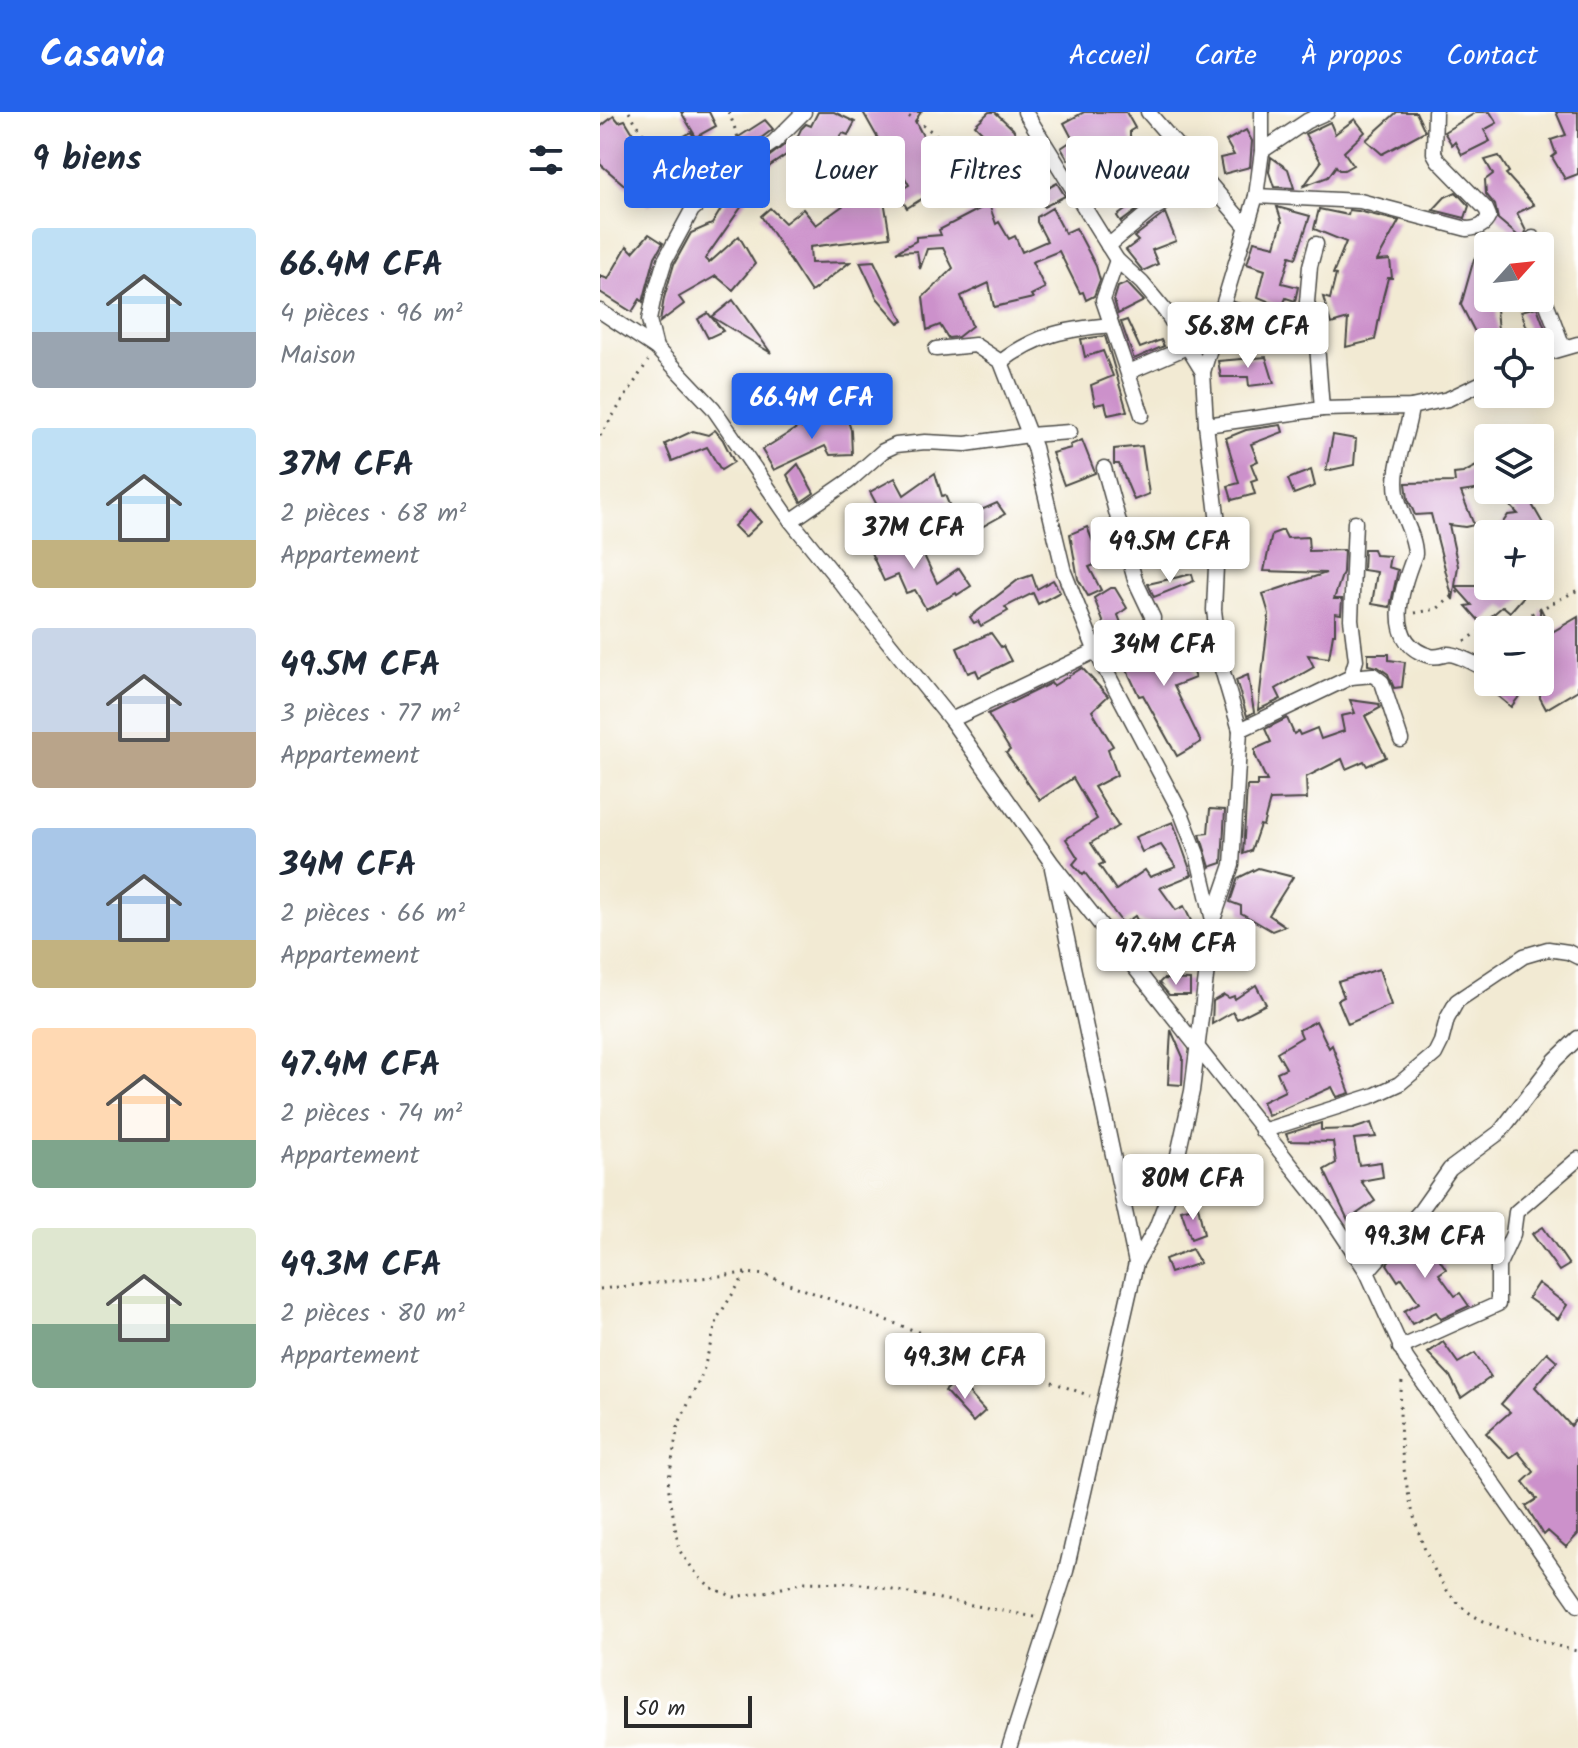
<!DOCTYPE html>
<html lang="fr">
<head>
<meta charset="utf-8">
<style>
  body { margin:0; font-family:Kalam,sans-serif; background:#f6f6f7; color:#1f2937; height:100vh; display:flex; flex-direction:column; font-size:30px; white-space:nowrap }
  * { box-sizing:border-box; margin:0 }
  p { font-size:26px; color:#747a83 }
  .icon { flex:none; width:44px; height:44px; fill:none; stroke:currentColor; stroke-width:2; stroke-linecap:round; stroke-linejoin:round }
  .map { position:relative; flex:1; overflow:hidden }
  .drawer { display:flex; flex-direction:column; background:#fff; width:600px }
  .drawer>* { flex:none }
  .hud { position:absolute; left:24px; top:24px; width:760px; height:72px; display:flex; gap:16px }
  .needle { width:52px; rotate:63deg }
  .buttons { position:absolute; left:874px; top:120px; display:grid; gap:16px }
  .buttons a { display:grid; place-items:center; width:80px; height:80px; border-radius:8px; background:#fff; box-shadow:0 4px 20px #0003; font-size:40px }
  .scale { position:absolute; left:24px; bottom:20px; width:128px; box-sizing:border-box; padding-left:8px; border:4px solid #2b2b2b; border-top:0; font-size:22px; line-height:28px; white-space:nowrap; color:#2b2b2b; -webkit-text-stroke:6px #fff; paint-order:stroke }
  .price { position:absolute; translate:-50% -68px; padding:0 18px; border-radius:8px; background:#fff; color:#222; font-size:26px; line-height:52px; filter:drop-shadow(0 2px 4px #0008) }
  .price::after { content:''; position:absolute; left:50%; top:48px; width:24px; height:18px; margin-left:-12px; background:inherit; clip-path:polygon(0 0,100% 0,50% 100%) }
  .price.on { background:#2563eb; color:#fff }
  ul { padding:0; list-style:none }
  li { display:flex; align-items:center; gap:24px; height:200px; padding:0 32px }
  li span { display:grid; place-items:center; flex:none; width:224px; height:160px; border-radius:8px; color:#555 }
  li>.icon { margin-inline-start:auto }
  span .icon { width:96px; height:96px; fill:#fffc; stroke-width:1 }
  li b { font-size:34px }
  h2 { display:flex; justify-content:space-between; align-items:center; height:96px; padding:0 32px; font-size:34px }
  .chip { padding:0 28px; border-radius:8px; background:#fff; box-shadow:0 4px 20px #0003; font-size:28px; line-height:72px }
  .chip.on { background:#2563eb; color:#fff }
  header { display:flex; align-items:center; gap:48px; box-sizing:border-box; height:112px; padding:0 40px; background:#2563eb; color:#fff }
  header strong { font-size:38px }
  nav { display:flex; gap:44px; margin-inline-start:auto; font-size:28px }
  main { display:flex; flex:1; min-height:0 }
  .map>svg:first-child { display:block }
</style>
</head>
<body>
<header>
<strong>Casavia</strong>
<nav><a>Accueil</a><a>Carte</a><a>À propos</a><a>Contact</a></nav>
</header>
<main>
<section class="drawer">
<h2>9 biens<svg class="icon" aria-label="filters" viewBox="0 0 24 24"><path d="M4 7h16M4 17h16"/><circle cx="9" cy="7" r="2"/><circle cx="15" cy="17" r="2"/></svg></h2>
<ul>
<li><span style="background:linear-gradient(#bfe0f5 65%,#9aa5b1 0)"><svg class="icon" aria-label="home" viewBox="0 0 24 24"><path d="M3 11l9-7 9 7M6 9v11h12V9"/></svg></span><div><b>66.4M CFA</b><p>4 pièces · 96 m²</p><p>Maison</p></div></li>
<li><span style="background:linear-gradient(#bfe0f5 70%,#c2b280 0)"><svg class="icon" aria-label="home" viewBox="0 0 24 24"><path d="M3 11l9-7 9 7M6 9v11h12V9"/></svg></span><div><b>37M CFA</b><p>2 pièces · 68 m²</p><p>Appartement</p></div></li>
<li><span style="background:linear-gradient(#c9d6e8 65%,#b9a48a 0)"><svg class="icon" aria-label="home" viewBox="0 0 24 24"><path d="M3 11l9-7 9 7M6 9v11h12V9"/></svg></span><div><b>49.5M CFA</b><p>3 pièces · 77 m²</p><p>Appartement</p></div></li>
<li><span style="background:linear-gradient(#a9c7e8 70%,#c2b280 0)"><svg class="icon" aria-label="home" viewBox="0 0 24 24"><path d="M3 11l9-7 9 7M6 9v11h12V9"/></svg></span><div><b>34M CFA</b><p>2 pièces · 66 m²</p><p>Appartement</p></div></li>
<li><span style="background:linear-gradient(#ffd9b3 70%,#7fa58c 0)"><svg class="icon" aria-label="home" viewBox="0 0 24 24"><path d="M3 11l9-7 9 7M6 9v11h12V9"/></svg></span><div><b>47.4M CFA</b><p>2 pièces · 74 m²</p><p>Appartement</p></div></li>
<li><span style="background:linear-gradient(#dfe7d0 60%,#7fa58c 0)"><svg class="icon" aria-label="home" viewBox="0 0 24 24"><path d="M3 11l9-7 9 7M6 9v11h12V9"/></svg></span><div><b>49.3M CFA</b><p>2 pièces · 80 m²</p><p>Appartement</p></div></li>
</ul>
</section>
<div class="map">
<svg width="978" height="1636" viewBox="0 0 978 1636">
  <rect width="100%" height="100%" fill="#fff"/>
  <filter id="ink" filterUnits="userSpaceOnUse"><feTurbulence type="fractalNoise" baseFrequency=".0125" numOctaves="2"/><feDisplacementMap in="SourceGraphic" scale="16" xChannelSelector="R" yChannelSelector="G"/><feConvolveMatrix kernelMatrix="1 2 1 2 8 2 1 2 1" color-interpolation-filters="sRGB"/></filter>
  <filter id="wash" filterUnits="userSpaceOnUse"><feTurbulence type="fractalNoise" baseFrequency=".006" numOctaves="4" result="noise"/><feDisplacementMap in="SourceGraphic" scale="32" xChannelSelector="R" yChannelSelector="G"/><feGaussianBlur stdDeviation="1.8" result="paint"/><feColorMatrix in="noise" values="0 0 0 0 0 0 0 0 0 0 0 0 0 0 0 0 0 1.4 0 .05"/><feComposite in="paint" operator="in"/></filter>
  <g filter="url(#wash)">
    <rect width="100%" height="100%" fill="#f2ead3"/>
    <g id="blocks">
      <g fill="#cc91cb">
        <polygon points="81,0 109,0 116,14 96,25"/>
        <polygon points="218,0 234,0 255,10 248,23 243,21 228,41 258,75 273,69 282,90 284,88 290,125 210,135 211,151 250,150 211,180 161,104 170,96 185,111 203,97 216,113 248,90 224,64 192,39 170,54 105,147 109,151 139,124 155,152 133,178 116,164 79,185 84,192 60,210 64,186 74,152 91,121 112,112 137,71 154,56 187,31 192,36 201,17 206,12 211,14"/>
        <polygon points="263,0 321,0 315,9 323,24 342,41 331,54 353,71 344,94 323,86 307,96 297,80 309,73 295,48 282,57 275,46 285,39"/>
        <polygon points="389,0 395,0 413,17 428,43 424,45 438,71 422,80 396,34 375,13"/>
        <polygon points="484,0 526,0 535,16 530,19 530,24 557,83 521,110 517,104 539,88 521,69 499,78 480,41 468,48 461,36 473,28 464,11"/>
        <polygon points="797,0 816,0 825,19 782,42 766,28"/>
        <polygon points="877,0 890,0 897,11 884,18 890,29 862,43 855,30 852,33 844,20"/>
        <polygon points="956,0 978,0 978,62 965,67 952,45 956,42 951,28 966,23"/>
        <polygon points="14,4 19,10 25,8 53,54 34,64 56,86 49,94 0,52 0,15"/>
        <polygon points="755,7 765,20 744,40 753,53 744,58 739,58 736,54 728,65 704,74 721,50 705,22 730,10 735,22"/>
        <polygon points="165,8 173,17 144,39 137,26"/>
        <polygon points="646,18 652,29 650,55 623,62 620,46 634,43 626,29"/>
        <polygon points="91,20 105,44 81,62 65,35"/>
        <polygon points="899,44 909,60 906,62 934,93 917,101 926,119 923,128 898,107 895,93 886,82 885,68 893,62 885,48"/>
        <polygon points="671,45 688,57 694,76 674,75 669,60"/>
        <polygon points="383,51 395,78 377,92 363,63"/>
        <polygon points="457,71 465,84 444,95 437,82"/>
        <polygon points="856,80 869,94 865,106 833,98 845,85"/>
        <polygon points="389,92 396,112 399,110 409,127 415,124 422,140 447,129 437,110 437,105 452,96 465,121 476,116 496,154 500,168 494,184 486,188 483,180 480,181 459,139 432,150 445,176 431,183 433,186 394,195 389,171 361,184 372,214 358,225 348,226 340,213 327,218 323,185 353,156 343,136 327,137 320,157 317,139 296,140 316,129 316,125 341,123 339,118"/>
        <polygon points="677,95 710,104 696,146 690,144 682,171 698,175 695,189 686,186 682,195 658,185 665,158 647,152 654,129 675,134 682,110"/>
        <polygon points="719,97 748,103 749,98 758,99 799,109 777,149 790,148 792,166 788,166 783,185 775,228 746,235 748,207 731,212 723,185 730,187 736,163 733,162 746,130 714,117"/>
        <polygon points="565,101 576,129 552,138 558,152 543,159 526,138 538,129 534,125"/>
        <polygon points="49,122 63,131 55,145 43,190 40,187 32,200 0,180 0,164 8,167 27,134 33,140"/>
        <polygon points="874,147 888,152 888,186 895,186 899,230 880,230 861,193"/>
        <polygon points="274,149 303,209 299,211 277,186 260,150"/>
        <polygon points="527,171 544,189 518,202 514,188 518,175"/>
        <polygon points="133,188 171,241 112,205"/>
        <polygon points="634,190 647,194 640,220 627,216"/>
        <polygon points="937,195 950,230 932,230 921,199"/>
        <polygon points="108,201 123,219 108,226 98,207"/>
        <polygon points="527,208 540,236 561,228 564,234 534,247 521,210"/>
        <polygon points="505,224 527,299 508,303 505,291 495,293 491,273 513,264 503,239 485,245 481,227"/>
        <polygon points="666,245 674,271 649,274 648,265 621,265 618,249"/>
        <polygon points="244,297 251,318 252,342 230,343 225,334 174,358 162,338 200,314 202,316"/>
        <polygon points="681,313 683,320 651,332 658,349 651,352 657,367 651,369 655,382 632,388 628,374 639,371 626,326 646,318"/>
        <polygon points="115,318 123,328 134,350 121,358 107,335 72,349 65,332 93,319 108,323"/>
        <polygon points="733,323 756,327 754,353 726,359"/>
        <polygon points="482,328 495,361 464,373 452,341 471,336 470,333"/>
        <polygon points="542,334 549,382 534,388 519,352 514,352 514,337"/>
        <polygon points="888,348 888,376 861,380 874,413 865,415 849,413 858,454 855,474 933,474 910,500 903,494 882,512 866,494 872,493 855,474 853,488 831,402 815,403 808,387 806,371 855,370 854,362 863,361"/>
        <polygon points="198,352 214,381 201,390 187,363"/>
        <polygon points="711,358 715,374 694,382 688,367"/>
        <polygon points="335,361 342,384 345,383 356,409 397,391 405,402 349,433 340,414 329,419 323,404 290,418 270,380 295,366 304,383"/>
        <polygon points="896,378 918,378 923,384 926,382 949,422 895,422 908,403 918,402"/>
        <polygon points="150,398 161,410 145,425 134,414"/>
        <polygon points="487,415 498,442 514,440 515,445 489,455 501,478 488,484 478,467 470,422"/>
        <polygon points="683,418 687,426 708,425 709,439 744,438 743,460 734,487 742,487 741,502 735,501 735,522 733,522 729,546 708,543 714,555 676,577 681,587 658,598 669,502 663,482 726,461 664,459 672,422"/>
        <polygon points="297,419 309,445 322,439 337,471 359,456 371,474 357,483 356,481 326,497 315,478 306,481 298,463 284,469 267,432"/>
        <polygon points="764,437 773,437 775,443 790,444 788,455 798,458 790,495 772,492 777,460 763,458"/>
        <polygon points="592,462 594,469 554,485 548,472"/>
        <polygon points="432,463 437,477 453,468 460,480 438,492 433,481 405,495 408,499 381,514 378,509 374,511 370,505 418,468"/>
        <polygon points="510,476 515,476 527,496 518,503 521,511 506,517 494,486"/>
        <polygon points="940,495 952,520 978,505 978,578 946,597 940,586"/>
        <polygon points="572,520 596,556 592,558 595,566 574,574 601,630 577,644 543,583 539,584 525,554 528,553 521,538 543,527 556,546 566,541 560,525"/>
        <polygon points="391,521 401,535 403,534 411,549 379,565 376,558 368,561 357,536"/>
        <polygon points="768,542 789,542 789,548 805,550 802,575 794,576 788,562 778,555 768,553"/>
        <polygon points="482,556 508,584 492,599 513,634 508,637 517,663 494,675 518,714 491,731 504,751 499,753 516,778 545,758 550,765 576,755 561,733 542,740 535,725 573,710 592,763 560,776 576,798 584,794 593,813 591,825 537,808 535,804 523,812 485,761 483,763 473,752 478,746 466,727 497,707 473,666 440,688 406,641 410,638 388,602 451,571 453,574"/>
        <polygon points="648,563 654,600 647,604 636,568"/>
        <polygon points="906,570 930,570 911,595 889,577"/>
        <polygon points="750,588 779,592 780,596 765,604 786,645 767,654 764,649 746,657 742,647 706,665 707,687 670,688 663,714 660,713 651,739 643,742 647,674 657,674 657,669 667,669 655,643 655,637 671,630 665,617 687,606 694,622 698,619 700,623 717,616 721,627 744,619 741,604 755,601"/>
        <polygon points="610,697 625,698 622,751 610,755 600,722 608,721"/>
        <polygon points="658,756 693,765 669,803 685,814 672,819 641,801 641,794 630,790 638,766"/>
        <polygon points="779,857 791,893 748,912 738,888 744,885 738,870"/>
        <polygon points="563,867 590,868 590,883 569,883 559,871"/>
        <polygon points="656,873 666,892 637,907 633,900 612,912 613,889 624,883 629,886 634,884 635,887"/>
        <polygon points="716,909 729,936 732,933 750,981 737,985 732,975 668,1004 662,990 685,979 677,960 686,956 677,940 702,925 699,918"/>
        <polygon points="571,918 583,945 582,973 568,972"/>
        <polygon points="721,1011 721,1018 753,1017 771,1011 776,1025 754,1027 759,1053 781,1050 783,1065 761,1069 775,1089 748,1108 724,1058 736,1051 733,1030 689,1029 686,1022"/>
        <polygon points="598,1094 604,1122 591,1127 581,1098"/>
        <polygon points="943,1115 969,1153 959,1159 932,1122"/>
        <polygon points="819,1116 846,1157 839,1162 855,1184 860,1181 869,1194 841,1207 836,1200 812,1212 804,1199 819,1191 802,1166 798,1169 787,1152"/>
        <polygon points="592,1137 600,1151 570,1161 565,1147"/>
        <polygon points="938,1171 967,1193 958,1207 928,1186"/>
        <polygon points="843,1230 858,1251 875,1241 891,1265 861,1286 850,1264 828,1241"/>
        <polygon points="947,1240 957,1249 935,1275 971,1314 978,1305 978,1422 966,1435 948,1419 944,1423 926,1394 937,1387 923,1370 934,1360 918,1340 910,1346 886,1321 910,1300 901,1292"/>
        <polygon points="357,1268 385,1299 373,1310 345,1279"/>
      </g>
    </g>
  </g>
  <g filter="url(#ink)">
    <use href="#blocks" fill-opacity="0" stroke="#494844" stroke-width="2"/>
    <g fill="none" stroke-linecap="round" stroke-linejoin="round">
      <g stroke="#494844" stroke-width="17">
        <g id="street">
          <polyline points="425,0 517,148 542,171 566,200 603,260"/>
          <polyline points="548,0 646,114"/>
          <polyline points="662,39 707,9 727,0"/>
          <path d="M656,84L760,89L867,117C878,116 884,115 889,104L886,97L838,48L834,41L835,0"/>
          <polyline points="716,132 710,154 707,190 717,233 722,297"/>
          <polyline points="508,134 550,99 604,67"/>
          <polyline points="933,134 933,126"/>
          <polyline points="517,148 503,188 542,303"/>
          <polyline points="940,174 963,235"/>
          <polyline points="0,199 56,236 113,296 191,409 351,608 451,750 724,1095 767,1160 806,1246 978,1493"/>
          <polyline points="56,236 49,208 54,184 65,148 92,98 148,48 174,30 204,0"/>
          <polyline points="336,237 375,233 401,250 434,335 464,460 496,540 582,703 597,742 613,808"/>
          <polyline points="940,243 978,232"/>
          <path d="M401,250C437,222 467,217 511,213"/>
          <polyline points="529,260 587,235"/>
          <path d="M811,295C808,324 792,353 797,382C800,403 815,422 815,442C802,474 782,531 830,544C837,546 842,543 848,542C859,542 877,554 888,558"/>
          <polyline points="606,313 722,297 811,295 848,287 888,268"/>
          <polyline points="191,409 249,369 283,339 296,333 325,330 366,332 429,323 470,320"/>
          <polyline points="751,565 756,548 751,507 755,410"/>
          <polyline points="351,608 552,512 553,506 535,468 504,356"/>
          <polyline points="640,618 751,565 773,563 782,570 801,628"/>
          <polyline points="452,756 536,1151"/>
          <polyline points="662,1019 775,983 799,972 835,942 841,930 847,907 857,889 924,844 948,837 968,840 978,845"/>
          <polyline points="767,1160 821,1098 850,1057 900,1020 955,948 978,926"/>
          <polyline points="800,1236 898,1192 898,1154 913,1122 916,1100 978,1047"/>
          <polyline points="409,1636 466,1459 536,1151 556,1116 570,1079 592,979 613,808 632,753 640,618 621,554 614,498 618,411 606,313 603,260 656,84 662,39 662,0"/>
        </g>
      </g>
      <g stroke="#494844" stroke-width="3" stroke-dasharray="2 6" stroke-linecap="butt">
        <polyline points="29,0 84,84"/>
        <polyline points="129,0 141,34"/>
        <path d="M302,0C337,22 365,41 389,75"/>
        <polyline points="0,324 48,249"/>
        <polyline points="815,501 837,497 859,479"/>
        <polyline points="914,518 933,501 978,478"/>
        <polyline points="865,529 883,517 890,518"/>
        <polyline points="0,1177 146,1161"/>
        <path d="M802,1270C794,1334 811,1438 854,1487C876,1512 907,1518 937,1527C950,1531 964,1537 978,1539"/>
        <polyline points="435,1505 256,1471 204,1470 171,1479 134,1485 112,1476 98,1464 79,1438 68,1373 78,1313 102,1263 118,1205 146,1161 165,1163 490,1284"/>
      </g>
      <use href="#street" stroke="#fff" stroke-width="14"/>
    </g>
  </g>
</svg>
<div class="buttons">
<a><svg class="needle" viewBox="-14 -14 28 28"><path d="M0-13l5 13h-10z" fill="#e53935"/><path d="M0 13l5-13h-10z" fill="#747a83"/></svg></a>
<a><svg class="icon" aria-label="locate" viewBox="0 0 24 24"><circle cx="12" cy="12" r="6"/><path d="M12 2v4M12 18v4M2 12h4M18 12h4"/></svg></a>
<a><svg class="icon" aria-label="layers" viewBox="0 0 24 24"><path d="M12 4l9 5-9 5-9-5zM3 14l9 5 9-5"/></svg></a>
<a>+</a>
<a>−</a>
</div>
<div class="scale">50 m</div>
<b class="price" style="left:648px;top:258px">56.8M CFA</b>
<b class="price on" style="left:212px;top:329px">66.4M CFA</b>
<b class="price" style="left:314px;top:459px">37M CFA</b>
<b class="price" style="left:570px;top:473px">49.5M CFA</b>
<b class="price" style="left:564px;top:576px">34M CFA</b>
<b class="price" style="left:576px;top:875px">47.4M CFA</b>
<b class="price" style="left:593px;top:1110px">80M CFA</b>
<b class="price" style="left:825px;top:1168px">99.3M CFA</b>
<b class="price" style="left:365px;top:1289px">49.3M CFA</b>
<div class="hud">
<a class="chip on">Acheter</a>
<a class="chip">Louer</a>
<a class="chip">Filtres</a>
<a class="chip">Nouveau</a>
</div>
</div>
</main>
</body>
</html>
